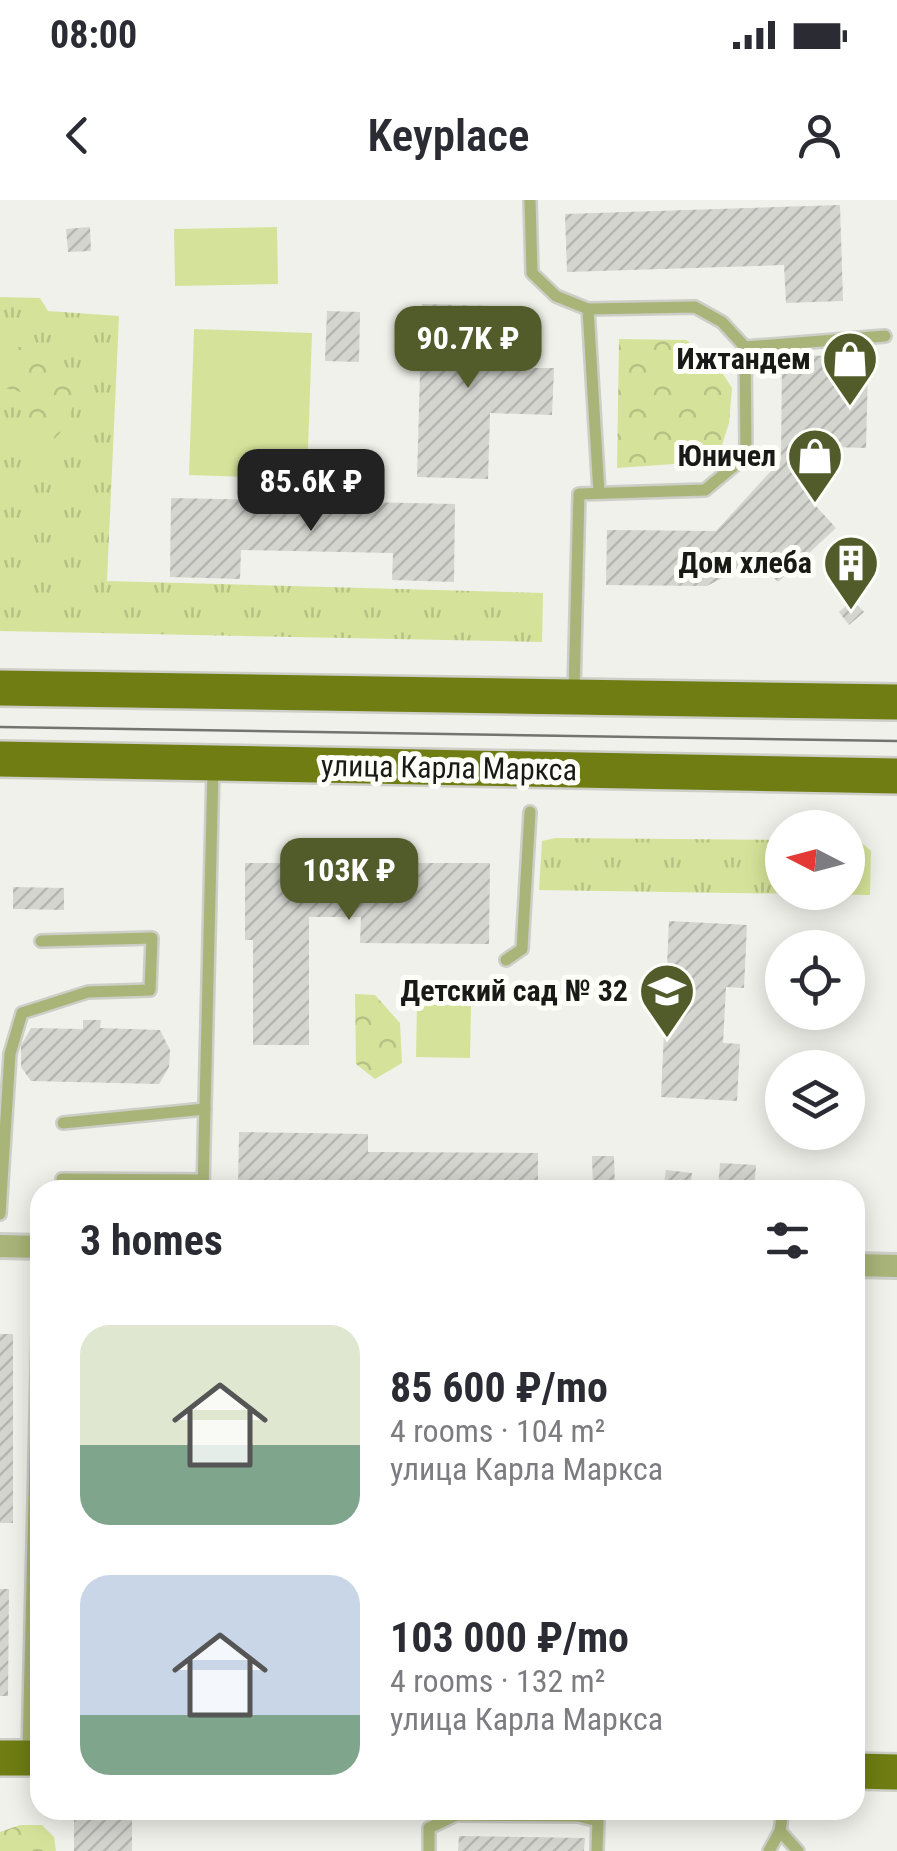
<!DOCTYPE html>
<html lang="en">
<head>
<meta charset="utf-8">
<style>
  body { margin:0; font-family:"Roboto Condensed",sans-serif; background:#f2f2f3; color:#2b2b33; height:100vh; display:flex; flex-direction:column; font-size:38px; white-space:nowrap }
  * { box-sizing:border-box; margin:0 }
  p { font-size:32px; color:#7c7c81 }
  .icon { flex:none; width:55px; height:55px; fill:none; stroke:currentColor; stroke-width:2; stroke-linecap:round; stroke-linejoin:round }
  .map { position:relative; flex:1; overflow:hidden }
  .drawer { position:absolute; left:30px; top:980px; width:835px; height:640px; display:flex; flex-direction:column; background:#fff; border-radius:30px; box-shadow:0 5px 25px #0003 }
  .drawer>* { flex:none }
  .needle { width:65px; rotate:276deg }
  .tools { position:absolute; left:765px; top:610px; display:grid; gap:20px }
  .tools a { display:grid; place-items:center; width:100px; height:100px; border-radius:50%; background:#fff; box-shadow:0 5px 25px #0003; font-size:50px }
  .price { position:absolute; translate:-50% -85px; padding:0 22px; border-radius:20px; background:#525b2a; color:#fff; font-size:32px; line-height:65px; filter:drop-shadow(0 2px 5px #0008) }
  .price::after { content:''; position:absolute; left:50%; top:60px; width:30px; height:22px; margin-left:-15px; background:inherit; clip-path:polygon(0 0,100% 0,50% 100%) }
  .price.current { background:#222; color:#fff }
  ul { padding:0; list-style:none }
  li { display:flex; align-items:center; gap:30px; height:250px; padding:0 50px }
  li span { display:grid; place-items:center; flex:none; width:280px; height:200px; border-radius:30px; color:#555 }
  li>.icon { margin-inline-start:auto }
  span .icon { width:120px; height:120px; fill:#fffc; stroke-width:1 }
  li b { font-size:42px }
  h2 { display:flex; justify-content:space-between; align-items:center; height:120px; padding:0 50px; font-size:42px }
  .status { display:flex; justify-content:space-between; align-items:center; height:70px; padding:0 50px; background:#fff; direction:ltr }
  .status svg { height:28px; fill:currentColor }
  header { display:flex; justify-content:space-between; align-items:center; height:130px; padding:0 50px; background:#fff; font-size:45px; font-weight:600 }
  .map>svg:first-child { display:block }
</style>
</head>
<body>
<div class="status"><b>08:00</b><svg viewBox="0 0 49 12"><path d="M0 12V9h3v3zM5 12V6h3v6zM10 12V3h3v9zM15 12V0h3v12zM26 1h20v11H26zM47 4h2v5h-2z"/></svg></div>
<header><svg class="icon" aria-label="back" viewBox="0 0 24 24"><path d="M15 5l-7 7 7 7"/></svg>Keyplace<svg class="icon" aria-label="person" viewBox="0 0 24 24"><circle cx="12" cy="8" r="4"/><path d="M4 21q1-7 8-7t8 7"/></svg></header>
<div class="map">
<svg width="897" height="1651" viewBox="0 0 897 1651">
  <defs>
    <pattern id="grass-tufts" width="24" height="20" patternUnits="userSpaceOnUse" patternTransform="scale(2.5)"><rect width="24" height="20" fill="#d5e39a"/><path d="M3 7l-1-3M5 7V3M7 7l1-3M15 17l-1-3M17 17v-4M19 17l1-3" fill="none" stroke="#b6c284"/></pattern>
    <pattern id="forest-crowns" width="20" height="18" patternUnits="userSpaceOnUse" patternTransform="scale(2.5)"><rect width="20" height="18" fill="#d5e39a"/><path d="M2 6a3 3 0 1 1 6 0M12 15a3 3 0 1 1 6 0" fill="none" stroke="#b6c284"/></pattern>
    <pattern id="building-hatch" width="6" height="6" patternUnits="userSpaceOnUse" patternTransform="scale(2.5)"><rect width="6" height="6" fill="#d4d5cf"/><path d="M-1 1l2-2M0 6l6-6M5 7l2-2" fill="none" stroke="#b5b6b1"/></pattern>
  </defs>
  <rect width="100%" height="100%" fill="#f0f1ea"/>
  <g fill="url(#grass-tufts)">
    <polygon points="0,97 40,98 48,111 119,116 107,381 543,393 542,442 0,431"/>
    <polygon points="555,638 782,640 782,692 848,692 848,640 859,640 871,651 870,695 539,690 542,641"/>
  </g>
  <g fill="url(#forest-crowns)">
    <polygon points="619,139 686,140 714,160 732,188 729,223 717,261 617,268"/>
    <path d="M49,146C84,173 82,232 38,248L29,239L25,193L0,187V155L17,147Z"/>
    <polygon points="355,794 375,795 400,823 402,863 375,879 356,864"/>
    <polygon points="20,1625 42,1625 54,1637 56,1651 0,1651 0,1632"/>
  </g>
  <g fill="#d5e39a">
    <polygon points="277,27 278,84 175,86 174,29"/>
    <polygon points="194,129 312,133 307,279 189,275"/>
    <polygon points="417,804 471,806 470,858 416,857"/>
  </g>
  <g fill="url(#building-hatch)">
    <polygon points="840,5 843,101 786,103 784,65 567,72 565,14"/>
    <polygon points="90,27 91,51 68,52 66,29"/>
    <polygon points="422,104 496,106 494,168 554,168 552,215 490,213 488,279 417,277"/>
    <polygon points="327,111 360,112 359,162 325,161"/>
    <polygon points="782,155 835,156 836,169 868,169 866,248 833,247 815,305 836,328 778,382 756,360 707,386 606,385 607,330 716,331 781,260"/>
    <polygon points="171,298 455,304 454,382 392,380 393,353 241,350 240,379 170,377"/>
    <polygon points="853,400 864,412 849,425 839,412"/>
    <polygon points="245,663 490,663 489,744 360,743 361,717 309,717 309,845 253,845 253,740 245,740"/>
    <polygon points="13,687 64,688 64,710 13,709"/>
    <polygon points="669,721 747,725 744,788 726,787 723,843 740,844 737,901 661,897"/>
    <polygon points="83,820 101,820 100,828 160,830 170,850 169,867 159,884 31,881 21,867 21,845 31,828 83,829"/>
    <polygon points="239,932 368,934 368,952 538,953 538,990 238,990"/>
    <polygon points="592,956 614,956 615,989 593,989"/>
    <polygon points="720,963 756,965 754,990 718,990"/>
    <polygon points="666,970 692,973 690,990 663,990"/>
    <rect x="0" y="1134" width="13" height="189"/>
    <polygon points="0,1389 9,1389 8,1496 0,1496"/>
    <rect x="74" y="1612" width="58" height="39"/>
    <polygon points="459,1636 585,1638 584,1651 458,1651"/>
  </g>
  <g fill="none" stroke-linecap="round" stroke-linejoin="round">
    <g stroke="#cecec8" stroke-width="16">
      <g id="service">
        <polyline points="530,0 532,73 556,96 588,109 695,107 722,122 745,147 746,256 705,290 579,294 574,492"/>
        <polyline points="588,109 599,293"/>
        <polyline points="745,147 885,136"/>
        <polyline points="506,760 522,749 530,612"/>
        <polyline points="63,923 205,909"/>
        <polyline points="62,979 203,980"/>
        <polyline points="203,990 213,569"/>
        <polyline points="0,1014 10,854 22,813 88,792 150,790 152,738 41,741"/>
        <polyline points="28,1551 40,1051"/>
        <polyline points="453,1610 456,1615 578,1616 583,1610"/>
        <polyline points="578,1616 598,1621 597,1651"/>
        <polyline points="780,1631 798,1651"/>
        <polyline points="429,1651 429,1628 456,1615"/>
        <polyline points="769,1651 780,1631 783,1610"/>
      </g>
    </g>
    <g stroke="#cecec8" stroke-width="28">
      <g id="minor">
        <polyline points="0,1046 40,1047"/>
        <polyline points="855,1065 897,1066"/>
      </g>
    </g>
    <g stroke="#cecec8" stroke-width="40">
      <g id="primary">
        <polyline points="0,488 897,502"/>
        <polyline points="0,559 897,576"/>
        <polyline points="0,1558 40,1558"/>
        <polyline points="855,1571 897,1572"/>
      </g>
    </g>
    <use href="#service" stroke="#a8b478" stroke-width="11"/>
    <use href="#minor" stroke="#a8b478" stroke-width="22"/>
    <use href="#primary" stroke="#6f7d13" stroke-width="35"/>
    <polyline stroke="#73736f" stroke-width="2.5" points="0,527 897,541"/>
  </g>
  <defs>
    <g id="shop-pin" transform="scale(2.875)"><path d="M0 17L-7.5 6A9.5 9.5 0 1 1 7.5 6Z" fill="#525b2a" stroke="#fdfff8"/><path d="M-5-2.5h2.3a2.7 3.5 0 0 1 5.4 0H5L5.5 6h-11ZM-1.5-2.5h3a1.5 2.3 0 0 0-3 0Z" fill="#fff"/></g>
    <g id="building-pin" transform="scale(2.875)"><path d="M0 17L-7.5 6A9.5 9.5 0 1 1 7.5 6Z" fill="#525b2a" stroke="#fdfff8"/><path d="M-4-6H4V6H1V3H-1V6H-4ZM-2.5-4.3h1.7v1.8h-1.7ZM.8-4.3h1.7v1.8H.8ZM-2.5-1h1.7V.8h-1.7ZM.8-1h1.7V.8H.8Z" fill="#fff"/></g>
    <g id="school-pin" transform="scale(2.875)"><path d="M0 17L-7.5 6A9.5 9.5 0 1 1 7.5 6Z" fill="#525b2a" stroke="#fdfff8"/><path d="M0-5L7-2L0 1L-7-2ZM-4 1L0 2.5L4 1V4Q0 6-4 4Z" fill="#fff"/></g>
  </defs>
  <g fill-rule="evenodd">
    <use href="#shop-pin" x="850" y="159"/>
    <use href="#shop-pin" x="815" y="256"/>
    <use href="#building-pin" x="851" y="363"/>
    <use href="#school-pin" x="667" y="791"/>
  </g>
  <g text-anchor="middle" stroke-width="10" stroke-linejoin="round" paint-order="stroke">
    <g font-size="30" font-weight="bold" fill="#191917" stroke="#fdfff8" text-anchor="end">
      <text x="811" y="169">Ижтандем</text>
      <text x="776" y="266">Юничел</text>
      <text x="812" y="373">Дом хлеба</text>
      <text x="628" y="801">Детский сад № 32</text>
    </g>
    <g font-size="30" fill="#191917" stroke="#fdfff8">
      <text transform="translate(449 568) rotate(1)" y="10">улица Карла Маркса</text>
    </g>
  </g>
</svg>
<div class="tools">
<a><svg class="needle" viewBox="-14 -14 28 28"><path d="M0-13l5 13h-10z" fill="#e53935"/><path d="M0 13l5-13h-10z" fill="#7c7c81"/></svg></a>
<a><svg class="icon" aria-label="locate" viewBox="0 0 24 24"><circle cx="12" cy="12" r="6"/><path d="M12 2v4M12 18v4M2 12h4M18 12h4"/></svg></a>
<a><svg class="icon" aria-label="layers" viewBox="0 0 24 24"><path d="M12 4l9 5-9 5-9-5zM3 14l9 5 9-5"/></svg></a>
</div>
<b class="price" style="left:468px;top:191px">90.7K ₽</b>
<b class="price current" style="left:311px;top:334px">85.6K ₽</b>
<b class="price" style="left:349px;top:723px">103K ₽</b>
<section class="drawer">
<h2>3 homes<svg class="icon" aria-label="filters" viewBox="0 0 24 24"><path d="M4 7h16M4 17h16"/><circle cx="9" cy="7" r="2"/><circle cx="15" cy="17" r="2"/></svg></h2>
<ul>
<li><span style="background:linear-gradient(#dfe7d0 60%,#7fa58c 0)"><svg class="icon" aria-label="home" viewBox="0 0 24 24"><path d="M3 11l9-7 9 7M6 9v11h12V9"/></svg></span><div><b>85 600 ₽/mo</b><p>4 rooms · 104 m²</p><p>улица Карла Маркса</p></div></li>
<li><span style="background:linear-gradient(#c9d6e8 70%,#7fa58c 0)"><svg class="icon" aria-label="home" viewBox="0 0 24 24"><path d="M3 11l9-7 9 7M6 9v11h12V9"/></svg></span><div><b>103 000 ₽/mo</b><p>4 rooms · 132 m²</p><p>улица Карла Маркса</p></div></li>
</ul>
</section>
</div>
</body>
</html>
